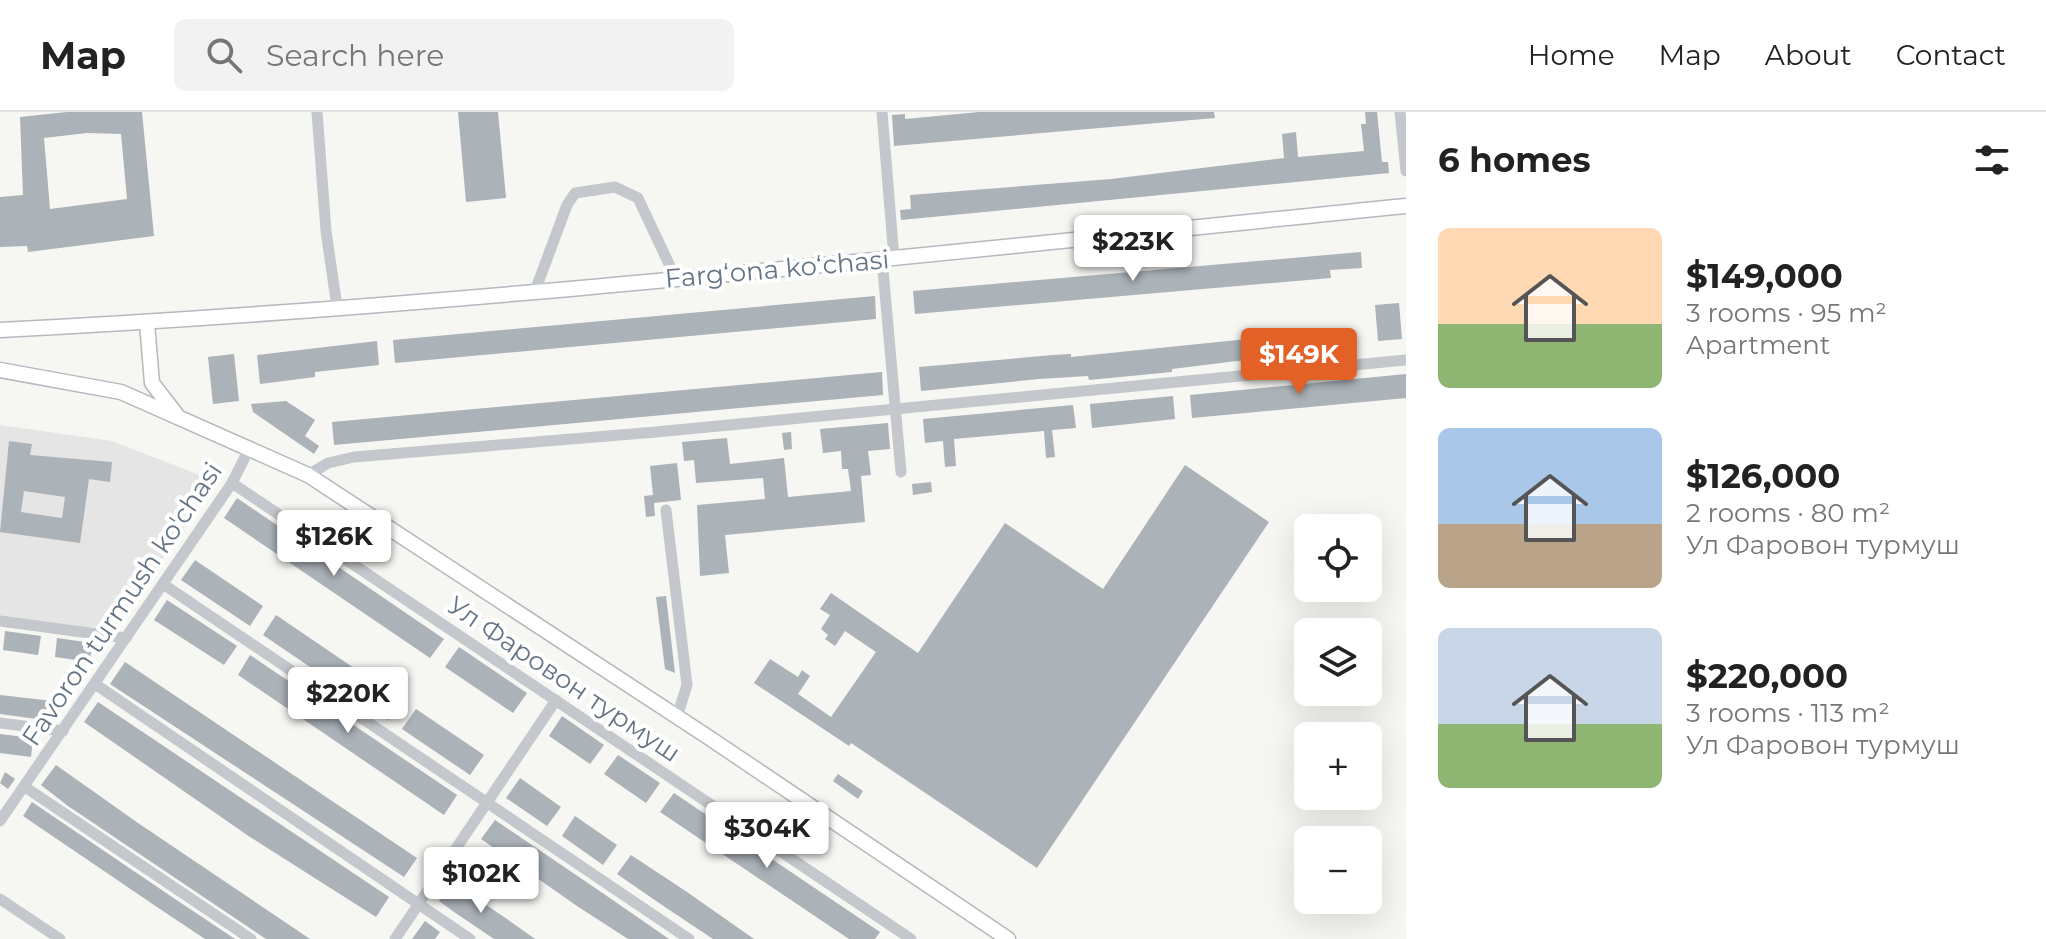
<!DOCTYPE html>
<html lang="en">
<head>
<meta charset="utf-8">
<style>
  body { margin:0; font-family:Montserrat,sans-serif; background:#f2f2f2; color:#222; height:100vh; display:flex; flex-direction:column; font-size:30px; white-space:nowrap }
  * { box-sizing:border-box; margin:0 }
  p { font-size:26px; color:#767676 }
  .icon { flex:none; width:44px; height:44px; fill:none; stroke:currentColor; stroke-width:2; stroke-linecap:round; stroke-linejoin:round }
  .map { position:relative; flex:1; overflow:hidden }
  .panel { display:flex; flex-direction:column; background:#fff; width:640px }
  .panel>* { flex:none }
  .fabs { position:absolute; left:1294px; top:402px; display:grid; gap:16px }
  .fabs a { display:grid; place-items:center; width:88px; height:88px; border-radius:12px; background:#fff; box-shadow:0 8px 32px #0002; font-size:40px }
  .price { position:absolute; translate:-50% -68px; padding:0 18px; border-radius:8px; background:#fff; color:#222; font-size:26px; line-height:52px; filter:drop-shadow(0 2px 4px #0008) }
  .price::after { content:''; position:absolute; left:50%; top:48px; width:24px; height:18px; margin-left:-12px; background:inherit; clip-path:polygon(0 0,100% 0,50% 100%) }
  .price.current { background:#e36127; color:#fff }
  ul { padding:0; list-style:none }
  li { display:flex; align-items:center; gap:24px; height:200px; padding:0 32px }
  li span { display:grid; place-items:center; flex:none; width:224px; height:160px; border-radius:12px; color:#555 }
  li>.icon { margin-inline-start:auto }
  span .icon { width:96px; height:96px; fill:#fffc; stroke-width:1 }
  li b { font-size:34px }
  h2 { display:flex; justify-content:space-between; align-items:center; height:96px; padding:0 32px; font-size:34px }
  header { display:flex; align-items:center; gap:48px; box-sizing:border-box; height:112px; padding:0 40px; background:#fff; border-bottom:2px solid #e0e0e0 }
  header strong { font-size:38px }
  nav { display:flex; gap:44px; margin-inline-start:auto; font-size:28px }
  .search { width:560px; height:72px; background:#f2f2f2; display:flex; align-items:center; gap:20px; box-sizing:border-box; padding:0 28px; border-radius:12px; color:#767676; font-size:30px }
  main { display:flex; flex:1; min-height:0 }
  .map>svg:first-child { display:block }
</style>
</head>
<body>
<header>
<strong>Map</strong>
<div class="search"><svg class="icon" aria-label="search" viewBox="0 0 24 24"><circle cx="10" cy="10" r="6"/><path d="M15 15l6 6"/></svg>Search here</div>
<nav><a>Home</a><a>Map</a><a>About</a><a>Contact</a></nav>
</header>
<main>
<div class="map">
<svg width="1406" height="827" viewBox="0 0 1406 827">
  <rect width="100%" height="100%" fill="#f6f6f3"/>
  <polygon fill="#e4e5e4" points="0,313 112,329 215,369 113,520 0,504"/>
  <g fill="#abb2b8" fill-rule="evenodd">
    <path d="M67,0H142L154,124L28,140L27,134L0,135V85L23,83L20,5ZM87,21L121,22L127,87L50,97L44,26Z"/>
    <polygon points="458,0 498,0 506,86 466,90"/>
    <polygon points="979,0 1214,0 1215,6 894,34 892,3 905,2 905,7"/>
    <polygon points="1365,0 1377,0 1382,50 1388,50 1389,61 901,108 900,98 911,97 910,83 1111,67 1284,46 1282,22 1296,20 1298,45 1364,39 1361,12 1366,12"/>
    <polygon points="1361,140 1362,156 1330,158 1331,166 915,202 913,179"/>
    <polygon points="875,184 876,207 395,251 393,228"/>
    <polygon points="1399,191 1402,227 1378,229 1375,193"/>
    <polygon points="1336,218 1338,242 1237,249 1172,257 1172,260 1089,268 1088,264 1039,267 921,279 919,255 1053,243 1071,242 1071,245"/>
    <polygon points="377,229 379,253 315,260 315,265 260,272 257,243"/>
    <polygon points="234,242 239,289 213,292 208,245"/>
    <polygon points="882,260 883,283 334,333 332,310"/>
    <polygon points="1406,262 1406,286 1192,306 1190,283"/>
    <polygon points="1173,284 1175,307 1092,316 1090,292"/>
    <polygon points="286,289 315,308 305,324 319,334 314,342 253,300 251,292"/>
    <polygon points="1073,293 1076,316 1052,318 1055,345 1046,346 1044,319 954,327 956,354 945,355 943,329 925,331 923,307"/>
    <polygon points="888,311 890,337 868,339 871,363 861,364 865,410 725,423 729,461 700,464 697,393 765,387 763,366 696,371 694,348 684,349 682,330 727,326 730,352 784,346 788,385 851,379 848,357 842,357 841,339 823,341 820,317"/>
    <polygon points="791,320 792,337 784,338 782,321"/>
    <path d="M9,329L32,332L30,343L112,350L110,370L89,367L80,431L0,420ZM24,379L65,385L62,406L21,400Z"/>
    <polygon points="677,351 681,388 654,391 655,404 646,405 644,384 653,383 650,354"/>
    <polygon points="1185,353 1269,410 1037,756 851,631 849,634 754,571 770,547 798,565 802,558 810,564 798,582 831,605 876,540 845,519 835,534 825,527 828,523 821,517 830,503 820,497 831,481 918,541 1005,411 1103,477"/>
    <polygon points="931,370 932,380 913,383 912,372"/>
    <polygon points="237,386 444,527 430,546 224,406"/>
    <polygon points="195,448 263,494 250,514 181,468"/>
    <polygon points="666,484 675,561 665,557 656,485"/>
    <polygon points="167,488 237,534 224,553 154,508"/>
    <polygon points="276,503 401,588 388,608 263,523"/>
    <polygon points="5,519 41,524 38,543 3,538"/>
    <polygon points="57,526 92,531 90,550 55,545"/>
    <polygon points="459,535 527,581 513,601 445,555"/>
    <polygon points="250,543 457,683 444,703 238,563"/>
    <polygon points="125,550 417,746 404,765 110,572"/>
    <polygon points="0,583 53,589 51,609 0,602"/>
    <polygon points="98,590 389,785 376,805 250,725 84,610"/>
    <polygon points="416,597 484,643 470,663 402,617"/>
    <polygon points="562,604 604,633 590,652 549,624"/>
    <polygon points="0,622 33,626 31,645 0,641"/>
    <polygon points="618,643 660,671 646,691 604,662"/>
    <polygon points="56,653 138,711 310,827 266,827 68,694 41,673"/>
    <polygon points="5,660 15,667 8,677 0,671"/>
    <polygon points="838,662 863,679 858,687 833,669"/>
    <polygon points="520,666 561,695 547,714 506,686"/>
    <polygon points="674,681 880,820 875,827 849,827 660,700"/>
    <polygon points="32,690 175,787 235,827 205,827 157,795 23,704"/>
    <polygon points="575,704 617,733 603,753 562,724"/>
    <polygon points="495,708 604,782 669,827 628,827 577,794 481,727"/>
    <polygon points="631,743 687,780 754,827 713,827 659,791 617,762"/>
    <polygon points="452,770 507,807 535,827 494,827 454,800 439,789"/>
    <polygon points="425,809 440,820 435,827 412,827"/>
  </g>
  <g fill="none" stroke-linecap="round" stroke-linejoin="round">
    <g stroke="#b4b9be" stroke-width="17">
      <g id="secondary">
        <polyline points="147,211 152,271 176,302"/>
        <path d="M0,218C470,194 938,141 1406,94"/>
        <polyline points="0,258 121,280 308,363 708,625 1008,827"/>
      </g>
    </g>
    <g stroke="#c4c7cb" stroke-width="11">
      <polyline points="317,0 326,119 337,195"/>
      <polyline points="882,0 894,146"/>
      <polyline points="1400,0 1406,59"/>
      <polyline points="882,147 901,360"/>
      <polyline points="535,179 567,93 575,81 615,75 638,86 676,167"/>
      <polyline points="308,363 328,351 354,345 656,320 1406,248"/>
      <polyline points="232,371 911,827"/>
      <polyline points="666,398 687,573 677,605"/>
      <polyline points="163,472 689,827"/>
      <polyline points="0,509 126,526"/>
      <polyline points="95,572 470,827"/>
      <polyline points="0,611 63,619"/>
      <polyline points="25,675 251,827"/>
      <polyline points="0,709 232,371 249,337"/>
      <polyline points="0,787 60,827"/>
      <polyline points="395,827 556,588"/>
    </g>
    <use href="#secondary" stroke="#fff" stroke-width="14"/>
  </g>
  <g text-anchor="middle" stroke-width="8" stroke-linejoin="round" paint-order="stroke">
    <g font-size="26" fill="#657484" stroke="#fff">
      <text transform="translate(777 157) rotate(-5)" y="9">Fargʻona koʻchasi</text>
      <text transform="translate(122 492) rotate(-56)" y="9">Favoron turmush ko'chasi</text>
      <text transform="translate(564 567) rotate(34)" y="9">Ул Фаровон турмуш</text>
    </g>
  </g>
</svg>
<div class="fabs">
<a><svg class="icon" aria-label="locate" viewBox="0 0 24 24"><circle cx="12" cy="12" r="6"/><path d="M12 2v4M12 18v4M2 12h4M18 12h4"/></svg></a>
<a><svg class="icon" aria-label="layers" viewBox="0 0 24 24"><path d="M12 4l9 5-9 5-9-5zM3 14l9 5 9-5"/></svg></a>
<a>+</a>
<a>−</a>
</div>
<b class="price" style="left:1133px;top:171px">$223K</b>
<b class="price current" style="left:1299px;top:284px">$149K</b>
<b class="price" style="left:334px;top:466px">$126K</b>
<b class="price" style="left:348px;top:623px">$220K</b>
<b class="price" style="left:767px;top:758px">$304K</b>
<b class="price" style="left:481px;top:803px">$102K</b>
</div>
<section class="panel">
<h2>6 homes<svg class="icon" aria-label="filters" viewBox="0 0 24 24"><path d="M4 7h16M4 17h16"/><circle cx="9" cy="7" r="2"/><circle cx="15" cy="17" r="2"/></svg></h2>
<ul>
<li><span style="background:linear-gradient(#ffd9b3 60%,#8fb573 0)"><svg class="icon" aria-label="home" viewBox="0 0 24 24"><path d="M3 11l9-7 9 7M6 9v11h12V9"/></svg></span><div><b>$149,000</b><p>3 rooms · 95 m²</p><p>Apartment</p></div></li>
<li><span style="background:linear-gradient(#a9c7e8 60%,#b9a48a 0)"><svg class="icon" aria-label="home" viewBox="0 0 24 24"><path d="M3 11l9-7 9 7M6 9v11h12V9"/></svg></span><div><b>$126,000</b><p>2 rooms · 80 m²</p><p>Ул Фаровон турмуш</p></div></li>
<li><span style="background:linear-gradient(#c9d6e8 60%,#8fb573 0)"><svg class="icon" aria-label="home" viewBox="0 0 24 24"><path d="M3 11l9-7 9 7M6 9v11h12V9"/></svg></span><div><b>$220,000</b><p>3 rooms · 113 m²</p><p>Ул Фаровон турмуш</p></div></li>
</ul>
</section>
</main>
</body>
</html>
